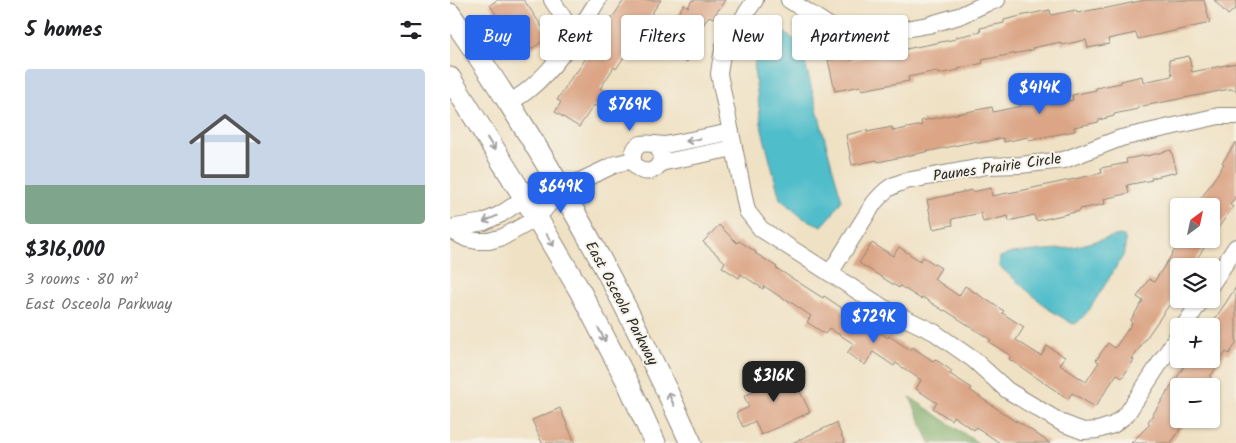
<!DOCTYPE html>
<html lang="en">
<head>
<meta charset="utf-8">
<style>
  body { margin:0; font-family:Kalam,sans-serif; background:#f2f2f2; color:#202124; height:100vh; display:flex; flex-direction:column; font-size:19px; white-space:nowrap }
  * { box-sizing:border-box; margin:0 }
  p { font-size:16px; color:#757577 }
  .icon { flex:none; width:28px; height:28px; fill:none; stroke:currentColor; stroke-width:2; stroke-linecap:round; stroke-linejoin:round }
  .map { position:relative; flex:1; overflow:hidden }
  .sheet { display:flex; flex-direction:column; background:#fff; width:450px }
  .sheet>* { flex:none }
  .top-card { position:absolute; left:15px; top:15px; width:475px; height:45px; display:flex; gap:10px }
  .needle { width:32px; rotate:33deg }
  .buttons { position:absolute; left:720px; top:198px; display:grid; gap:10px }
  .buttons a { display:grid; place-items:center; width:50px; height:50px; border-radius:5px; background:#fff; box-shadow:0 1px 4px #0004; font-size:25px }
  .price { position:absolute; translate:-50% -42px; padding:0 11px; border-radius:10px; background:#2563eb; color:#fff; font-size:16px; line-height:32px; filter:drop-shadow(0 1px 2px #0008) }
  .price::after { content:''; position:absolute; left:50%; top:30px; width:15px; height:11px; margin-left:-8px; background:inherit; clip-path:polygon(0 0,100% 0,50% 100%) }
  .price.on { background:#222; color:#fff }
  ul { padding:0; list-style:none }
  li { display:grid; align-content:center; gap:10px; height:265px; padding:0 25px }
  li span { display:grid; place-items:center; height:155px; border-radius:5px; color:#555 }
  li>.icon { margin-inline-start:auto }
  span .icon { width:90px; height:90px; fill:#fffc; stroke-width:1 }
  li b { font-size:21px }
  h2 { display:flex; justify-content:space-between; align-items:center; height:60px; padding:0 25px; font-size:21px }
  .tag { padding:0 18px; border-radius:5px; background:#fff; box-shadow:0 1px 4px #0004; font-size:18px; line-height:45px }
  .tag.on { background:#2563eb; color:#fff }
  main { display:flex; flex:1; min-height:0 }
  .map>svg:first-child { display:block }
</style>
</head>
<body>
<main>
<section class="sheet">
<h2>5 homes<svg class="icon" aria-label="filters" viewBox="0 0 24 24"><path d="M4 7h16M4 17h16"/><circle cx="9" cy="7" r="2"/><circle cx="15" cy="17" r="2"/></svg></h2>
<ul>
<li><span style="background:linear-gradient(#c9d6e8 75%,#7fa58c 0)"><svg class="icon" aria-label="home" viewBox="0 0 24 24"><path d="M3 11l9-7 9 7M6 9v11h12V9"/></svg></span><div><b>$316,000</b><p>3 rooms · 80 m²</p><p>East Osceola Parkway</p></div></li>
</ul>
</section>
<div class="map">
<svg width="786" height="443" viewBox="0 0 786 443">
  <rect width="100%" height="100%" fill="#f7f3e8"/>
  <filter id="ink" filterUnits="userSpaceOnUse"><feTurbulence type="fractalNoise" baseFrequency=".02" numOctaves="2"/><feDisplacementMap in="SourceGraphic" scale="10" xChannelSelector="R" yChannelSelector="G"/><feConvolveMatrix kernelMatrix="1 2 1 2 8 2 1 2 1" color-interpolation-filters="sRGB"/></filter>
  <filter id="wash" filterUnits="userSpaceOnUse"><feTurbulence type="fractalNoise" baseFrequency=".0096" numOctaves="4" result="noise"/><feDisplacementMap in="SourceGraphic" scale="20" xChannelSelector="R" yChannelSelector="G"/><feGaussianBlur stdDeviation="1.12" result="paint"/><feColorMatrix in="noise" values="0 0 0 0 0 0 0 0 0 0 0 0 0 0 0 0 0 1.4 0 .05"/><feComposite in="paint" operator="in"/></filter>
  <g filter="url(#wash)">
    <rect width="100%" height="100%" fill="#efe1c4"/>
    <polygon fill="#79a862" stroke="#526a46" points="460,397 528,443 480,443"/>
    <g fill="#50bdca" stroke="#3e747a">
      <polygon points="331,30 350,44 382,166 392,200 381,216 372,226 353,218 330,199 312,130 304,69 306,52 320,36"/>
      <polygon points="669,235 674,236 676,242 673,256 639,310 628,322 623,324 600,310 549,266 550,257 562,253 620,248"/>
    </g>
    <g id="blocks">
      <g fill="#dba586">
        <polygon points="47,0 74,0 99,37 69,57 60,43 63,41 40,5"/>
        <polygon points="174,0 211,0 186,36 208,43 212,30 216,32 234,4 238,7 242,0 275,0 263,18 259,16 245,37 237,62 187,47 182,54 178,51 166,69 164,67 150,89 156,92 147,107 144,105 129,127 105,112 111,102 107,100 125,72 126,73"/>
        <polygon points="695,0 754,0 760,23 688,39 686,33 658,39 659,44 638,48 636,40 611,45 611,42 582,48 583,50 532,60 533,63 508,69 509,70 488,74 487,71 458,77 459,81 412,90 411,86 385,91 378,60 400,56 401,60 506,39 506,37 531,32 530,28 554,23 554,20 575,15 600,10 601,15 626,10 627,13 652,8 653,9"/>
        <polygon points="764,0 786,0 786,8 778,15"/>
        <polygon points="739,56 742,72 786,63 786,90 780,89 688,107 688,109 664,114 664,116 649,120 649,122 624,127 625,131 579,140 578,137 554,142 553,138 528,143 527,141 428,162 427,160 402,165 396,135 417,130 417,132 442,127 443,131 472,125 471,121 542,107 543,112 571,106 571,104 592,99 594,105 623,100 622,95 646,90 646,88 671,83 671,81 692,76 693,82 722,76 719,60"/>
        <polygon points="786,142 786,196 780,205 783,207 761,238 761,206 746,206 774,164 772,163"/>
        <polygon points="721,150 727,172 701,178 702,180 677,185 679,193 654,199 655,204 630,209 630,211 586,221 584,215 559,221 558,216 533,222 531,213 502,219 503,225 483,229 477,200 522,190 522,192 541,188 542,196 574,190 652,173 651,168 677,163 676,159 697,155 697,156"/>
        <polygon points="269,225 287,243 289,241 306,252 305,253 327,267 326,268 373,298 374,296 392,308 391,309 416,326 417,324 438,338 439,336 460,350 462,347 483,361 485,359 502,371 500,374 522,388 520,390 566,422 566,420 600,443 550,443 526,427 524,430 503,416 501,420 483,408 487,403 466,389 471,380 446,363 444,366 423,352 415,365 397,353 404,344 379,328 375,334 357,322 361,316 336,299 335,300 314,286 313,289 291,274 289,278 272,267 275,262 253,242"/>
        <polygon points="732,239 760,239 742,266 729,266 729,291 699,334 682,359 684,360 672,378 667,374 645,407 622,393 618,399 559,359 561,356 539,342 541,340 495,310 494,311 472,297 471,299 450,286 449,288 409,263 422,243 443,256 449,247 470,261 473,257 491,268 484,279 509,296 515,286 554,311 552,313 574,327 566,340 591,356 597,346 615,357 610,365 636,382 649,362 646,360 658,343 665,348 682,323 680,321 693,301 687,297 699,279 704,282"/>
        <polygon points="786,287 786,344 779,354 776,352 760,377 762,379 758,386 729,386 729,419 735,422 721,443 681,443 700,424 698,422 739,359 761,359 761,325"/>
        <polygon points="338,367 360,412 311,435 305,421 293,427 286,413 299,407 294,396 308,390 305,383"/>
        <polygon points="110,408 125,443 92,443 82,420"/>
        <polygon points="386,423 395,443 342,443"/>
      </g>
    </g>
  </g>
  <g filter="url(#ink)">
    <use href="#blocks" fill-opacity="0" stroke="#8d8678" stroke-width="1"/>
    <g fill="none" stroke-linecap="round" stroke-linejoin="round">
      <g stroke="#8d8678" stroke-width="18">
        <g id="minor">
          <polyline points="102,0 125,36"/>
          <polyline points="305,0 274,46 271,60 269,74 297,211 311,229 434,308 484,332 524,360 557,390 612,423 633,431 648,430 663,425 676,415 729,334"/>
          <polyline points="339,0 397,37 411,37 478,25 509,16 537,3 547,0"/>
          <path d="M59,103C65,99 72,95 78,90C108,66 128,32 148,0"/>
          <path d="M205,145C222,160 200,181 187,167C184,164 182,160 183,156C185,137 203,145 215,145L281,132"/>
          <polyline points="210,163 284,148"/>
          <polyline points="0,228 34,222 51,214 75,198 111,190 166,164 183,160"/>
          <polyline points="0,230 17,239 27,241 39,241 53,237 87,218 111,190"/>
          <path d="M380,273L424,203C435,190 439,186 456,181L537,166L570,165L614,160L671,138L769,116H786"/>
          <polyline points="761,285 786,247"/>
          <polyline points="734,326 752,299"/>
        </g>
      </g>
      <g stroke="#8d8678" stroke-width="23">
        <g id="major">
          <path d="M0,14C20,44 40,73 59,103C128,211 188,326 241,443"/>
          <polyline points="0,78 87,218 130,291 178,383 205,443"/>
        </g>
      </g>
      <use href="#minor" stroke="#fff" stroke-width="16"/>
      <use href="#major" stroke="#fff" stroke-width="21"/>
    </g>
    <defs><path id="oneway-shaft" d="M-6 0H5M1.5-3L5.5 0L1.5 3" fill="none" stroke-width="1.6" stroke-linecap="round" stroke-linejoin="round" transform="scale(1.25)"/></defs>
    <g stroke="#a0a0a0">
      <use href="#oneway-shaft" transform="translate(243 140) rotate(169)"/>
      <use href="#oneway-shaft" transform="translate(41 144) rotate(58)"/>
      <use href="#oneway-shaft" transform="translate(40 219) rotate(155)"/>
      <use href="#oneway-shaft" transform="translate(100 240) rotate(60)"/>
      <use href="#oneway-shaft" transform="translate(152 335) rotate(63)"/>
      <use href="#oneway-shaft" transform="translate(221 399) rotate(-115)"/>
    </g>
  </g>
  <g text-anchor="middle" stroke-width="4" stroke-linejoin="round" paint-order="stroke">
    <g font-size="15" fill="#2b2b2b" stroke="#f7f3e8">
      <text transform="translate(547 167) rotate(-8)" y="5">Paunes Prairie Circle</text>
      <text transform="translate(172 303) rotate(62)" y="5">East Osceola Parkway</text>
    </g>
  </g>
</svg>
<div class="buttons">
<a><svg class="needle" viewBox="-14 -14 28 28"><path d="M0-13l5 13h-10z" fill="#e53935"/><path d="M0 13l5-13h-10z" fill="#757577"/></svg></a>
<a><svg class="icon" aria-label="layers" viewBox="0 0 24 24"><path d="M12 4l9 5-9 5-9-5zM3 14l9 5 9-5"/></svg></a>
<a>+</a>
<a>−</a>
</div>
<b class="price" style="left:590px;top:115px">$414K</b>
<b class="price" style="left:180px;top:132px">$769K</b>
<b class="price" style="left:111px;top:214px">$649K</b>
<b class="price" style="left:424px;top:344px">$729K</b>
<b class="price on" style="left:324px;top:403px">$316K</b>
<div class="top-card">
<a class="tag on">Buy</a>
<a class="tag">Rent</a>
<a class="tag">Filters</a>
<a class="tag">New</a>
<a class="tag">Apartment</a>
</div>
</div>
</main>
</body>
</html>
